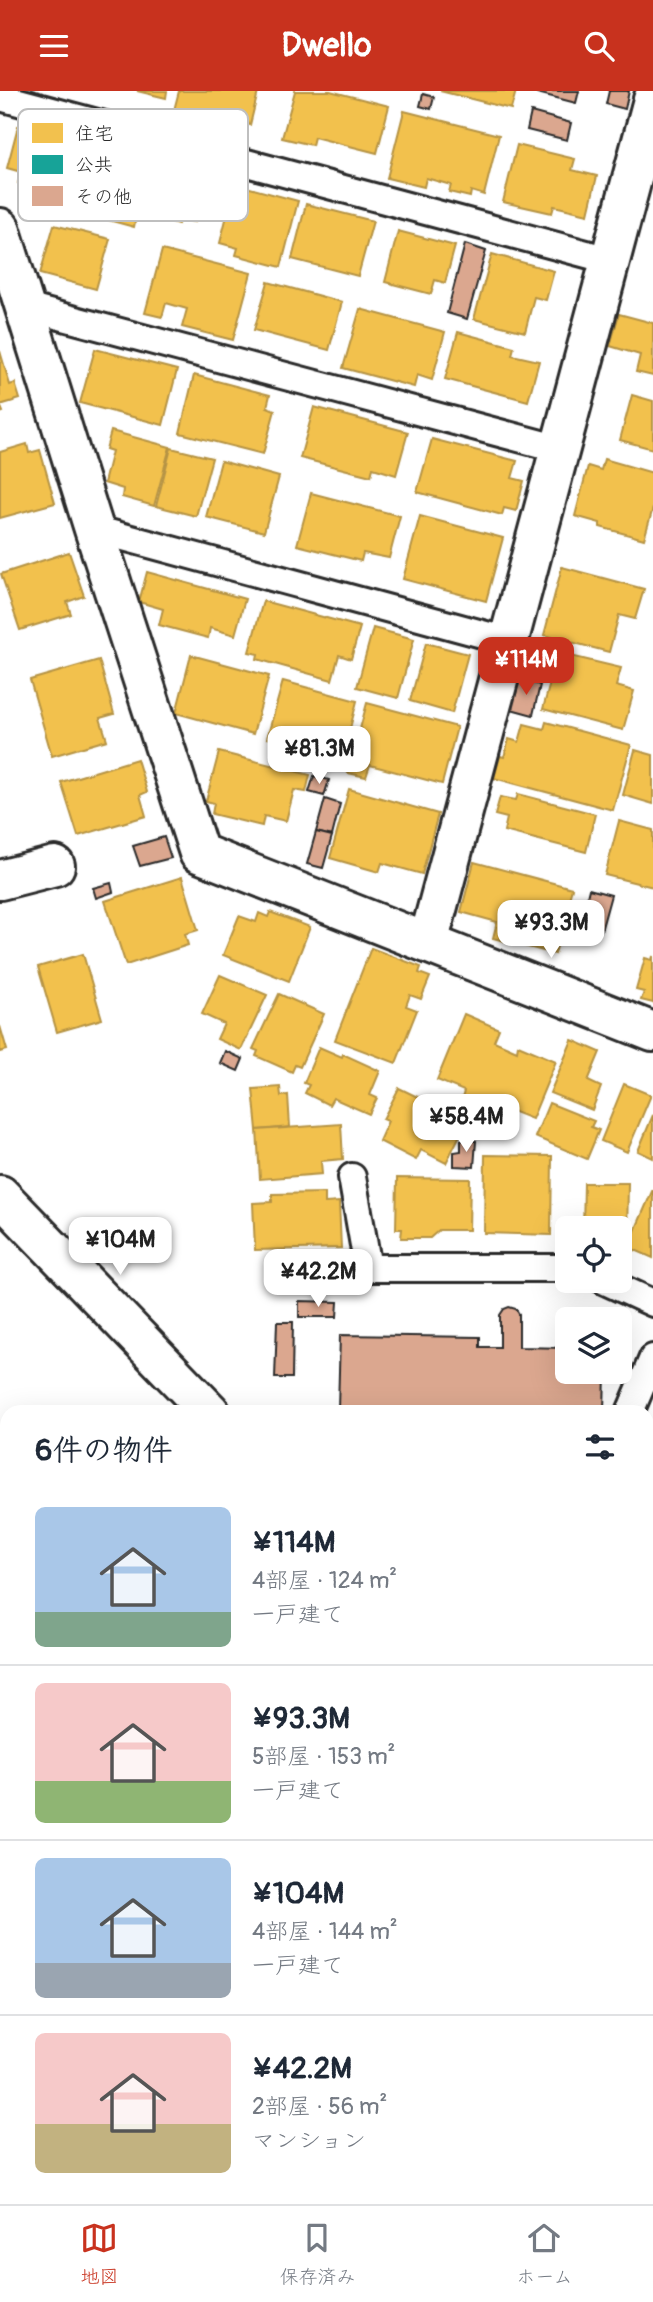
<!DOCTYPE html>
<html lang="ja">
<head>
<meta charset="utf-8">
<style>
  body { margin:0; font-family:Pangolin,"Klee One",sans-serif; background:#f2f2f3; color:#1f2937; height:100vh; display:flex; flex-direction:column; font-size:26px; white-space:nowrap }
  * { box-sizing:border-box; margin:0 }
  p { font-size:23px; color:#747a83 }
  .icon { flex:none; width:38px; height:38px; fill:none; stroke:currentColor; stroke-width:2; stroke-linecap:round; stroke-linejoin:round }
  .map { position:relative; flex:1; overflow:hidden }
  .panel { position:absolute; left:0px; top:1314px; width:654px; height:800px; display:flex; flex-direction:column; background:#fff; border-radius:21px 21px 0 0; box-shadow:0 7px 28px #0002 }
  .panel>* { flex:none }
  .tools { position:absolute; left:555px; top:1125px; display:grid; gap:14px }
  .tools a { display:grid; place-items:center; width:77px; height:77px; border-radius:10px; background:#fff; box-shadow:0 7px 28px #0002; font-size:35px }
  .price { position:absolute; translate:-50% -60px; padding:0 16px; border-radius:14px; background:#fff; color:#222; font-size:23px; line-height:46px; filter:drop-shadow(0 2px 4px #0008) }
  .price::after { content:''; position:absolute; left:50%; top:42px; width:21px; height:16px; margin-left:-10px; background:inherit; clip-path:polygon(0 0,100% 0,50% 100%) }
  .price.current { background:#c8321e; color:#fff }
  ul { padding:0; list-style:none }
  li { display:flex; align-items:center; gap:21px; height:175px; padding:0 35px }
  li+li { border-top:2px solid #e0e1e3 }
  li span { display:grid; place-items:center; flex:none; width:196px; height:140px; border-radius:10px; color:#555 }
  li>.icon { margin-inline-start:auto }
  span .icon { width:84px; height:84px; fill:#fffc; stroke-width:1 }
  li b { font-size:30px }
  h2 { display:flex; justify-content:space-between; align-items:center; height:84px; padding:0 35px; font-size:30px }
  header { display:flex; justify-content:space-between; align-items:center; height:91px; padding:0 35px; background:#c8321e; color:#fff; font-size:32px; font-weight:800 }
  .tab-bar { display:flex; justify-content:space-around; align-items:center; height:98px; border-top:2px solid #e0e1e3; background:#fff; font-size:19px; color:#747a83 }
  .tab-bar a { display:grid; justify-items:center; gap:4px }
  .tab-bar .current { color:#c8321e }
  .map>svg:first-child { display:block }
</style>
</head>
<body>
<header><svg class="icon" aria-label="menu" viewBox="0 0 24 24"><path d="M4 6h16M4 12h16M4 18h16"/></svg>Dwello<svg class="icon" aria-label="search" viewBox="0 0 24 24"><circle cx="10" cy="10" r="6"/><path d="M15 15l6 6"/></svg></header>
<div class="map">
<svg width="653" height="2113" viewBox="0 0 653 2113">
  <rect width="100%" height="100%" fill="#fff"/>
  <filter id="ink" filterUnits="userSpaceOnUse"><feTurbulence type="fractalNoise" baseFrequency=".0143" numOctaves="2"/><feDisplacementMap in="SourceGraphic" scale="14" xChannelSelector="R" yChannelSelector="G"/><feConvolveMatrix kernelMatrix="1 2 1 2 8 2 1 2 1" color-interpolation-filters="sRGB"/></filter>
  <g filter="url(#ink)">
    <g fill="#f2c14e" stroke="#b69444" stroke-width="2">
      <polygon points="137,0 167,0 166,7"/>
      <polygon points="179,0 251,0 258,1 250,34 203,21 201,30 173,23"/>
      <polygon points="295,0 330,0 389,15 377,62 314,46 312,54 282,47"/>
      <polygon points="440,0 516,0 511,18"/>
      <polygon points="404,20 499,44 484,104 471,100 470,106 449,101 451,94 426,87 424,96 387,87"/>
      <polygon points="18,35 105,58 90,112 18,92 21,81 7,77"/>
      <polygon points="517,54 575,68 572,79 597,85 588,123 554,115 552,122 503,111"/>
      <polygon points="119,63 193,83 190,93 204,96 194,131 180,128 178,133 137,121 134,136 101,127"/>
      <polygon points="235,93 298,110 281,176 236,164 238,157 220,152"/>
      <polygon points="306,113 373,130 358,185 292,168"/>
      <polygon points="54,134 110,148 96,198 40,183"/>
      <polygon points="398,140 455,155 445,192 435,189 431,203 385,191"/>
      <polygon points="162,159 251,182 233,249 182,236 187,218 166,212 162,226 145,222"/>
      <polygon points="492,163 554,180 546,209 534,206 525,241 474,228"/>
      <polygon points="268,191 342,211 329,259 254,239"/>
      <polygon points="360,218 445,241 432,289 417,284 414,296 343,277"/>
      <polygon points="619,223 653,232 653,285 636,281 640,264 610,255"/>
      <polygon points="458,241 514,256 512,264 539,270 528,310 445,288"/>
      <polygon points="95,258 177,279 163,334 80,312"/>
      <polygon points="0,260 10,294 15,292 20,308 0,314 3,321 0,322"/>
      <polygon points="194,284 270,304 267,316 275,319 263,363 180,342"/>
      <polygon points="632,304 653,310 653,358 620,349"/>
      <polygon points="314,316 408,341 396,384 373,377 371,385 300,367"/>
      <polygon points="111,340 170,356 154,415 122,406 123,398 104,392 112,360 106,358"/>
      <polygon points="432,348 517,370 512,387 524,390 516,420 504,417 502,424 417,401"/>
      <polygon points="27,353 29,362 40,359 55,412 0,427 0,361"/>
      <polygon points="171,357 212,367 196,425 156,415"/>
      <polygon points="604,368 653,382 653,417 644,448 600,436 600,432 575,425 588,375 601,379"/>
      <polygon points="221,370 279,386 264,441 206,426"/>
      <polygon points="311,402 400,425 389,467 363,462 361,470 297,454"/>
      <polygon points="420,425 503,447 486,510 403,488"/>
      <polygon points="69,461 84,505 67,511 71,523 20,539 1,483"/>
      <polygon points="562,476 644,498 635,528 619,524 609,561 544,544"/>
      <polygon points="147,481 245,508 235,544 210,537 208,547 159,534 163,518 139,511"/>
      <polygon points="263,510 360,536 351,568 339,564 332,589 257,568 258,563 249,561"/>
      <polygon points="373,537 414,548 398,607 357,596"/>
      <polygon points="426,552 468,563 452,622 410,610"/>
      <polygon points="558,562 621,577 616,595 634,600 623,639 543,618"/>
      <polygon points="191,564 269,585 253,643 176,622"/>
      <polygon points="99,569 114,623 100,627 107,649 52,665 30,589"/>
      <polygon points="283,590 357,610 346,653 332,649 328,662 267,647"/>
      <polygon points="367,612 457,636 442,693 370,674 366,686 348,682"/>
      <polygon points="546,631 631,654 613,719 494,687 500,665 504,666 509,648 519,651 524,633 544,638"/>
      <polygon points="635,659 653,664 653,713 623,704"/>
      <polygon points="219,661 310,684 306,701 294,699 286,730 264,725 262,735 212,723 214,712 206,710"/>
      <polygon points="137,668 147,701 140,704 146,725 78,745 61,691"/>
      <polygon points="349,698 438,723 422,783 382,772 379,781 330,767"/>
      <polygon points="518,703 595,723 586,761 504,740 507,727 495,724 500,706 516,709"/>
      <polygon points="619,730 653,739 653,796 605,784"/>
      <polygon points="474,771 572,797 555,863 493,847 497,831 461,821"/>
      <polygon points="182,786 198,839 185,843 188,854 126,874 105,810"/>
      <polygon points="270,821 310,836 289,890 223,864 239,825 256,831 259,822 268,826"/>
      <polygon points="371,857 421,876 419,882 430,886 421,908 410,904 406,915 417,919 396,972 335,949"/>
      <polygon points="83,863 102,928 57,941 38,876"/>
      <polygon points="653,865 653,912 641,909 644,901 636,899 645,867 652,869"/>
      <polygon points="220,884 267,904 241,959 217,948 224,933 202,923"/>
      <polygon points="279,903 324,923 300,976 295,974 292,981 256,965 258,960 253,958"/>
      <polygon points="464,923 499,938 494,950 517,960 518,954 556,970 532,1028 507,1018 505,1025 462,1008 464,1000 437,989"/>
      <polygon points="0,935 7,959 0,961"/>
      <polygon points="572,949 600,961 588,990 601,996 592,1019 550,1002"/>
      <polygon points="319,956 342,966 343,963 380,980 370,1004 377,1007 369,1023 333,1007 329,1014 305,1002 309,994 304,992"/>
      <polygon points="624,993 651,1004 627,1061 601,1050"/>
      <polygon points="280,996 281,1005 288,1004 290,1036 257,1039 253,998"/>
      <polygon points="399,997 467,1030 446,1072 421,1059 416,1069 379,1050 388,1030 383,1028"/>
      <polygon points="549,1012 594,1030 591,1036 599,1039 587,1068 535,1046"/>
      <polygon points="653,1024 653,1067 638,1060"/>
      <polygon points="341,1033 343,1068 321,1070 322,1083 260,1088 257,1039"/>
      <polygon points="485,1064 552,1065 551,1144 484,1142"/>
      <polygon points="397,1087 470,1088 469,1139 439,1139 430,1147 401,1147 402,1138 396,1138"/>
      <polygon points="584,1092 628,1092 627,1148 620,1147 620,1138 583,1138"/>
      <polygon points="653,1098 653,1167 628,1156"/>
      <polygon points="325,1102 325,1112 339,1111 341,1157 255,1159 253,1112 272,1111 272,1103"/>
      <polygon points="651,1350 653,1351 653,1387 648,1384 648,1358"/>
      <polygon points="648,1405 653,1406 653,1458 648,1456"/>
      <polygon points="648,1487 653,1489 653,1571 648,1569"/>
      <polygon points="648,1601 653,1603 653,1631 648,1649"/>
    </g>
    <rect fill="#17a398" stroke="#1d7f77" stroke-width="2" x="0" y="1338" width="7" height="242"/>
    <g fill="#dba78f" stroke="#2b2b2b" stroke-width="2">
      <polygon points="537,0 579,0 576,12 537,2"/>
      <polygon points="609,0 629,0 625,18 606,13"/>
      <polygon points="423,3 434,6 431,18 420,15"/>
      <polygon points="531,21 571,32 567,49 527,39"/>
      <polygon points="465,153 486,160 467,228 447,222"/>
      <polygon points="519,588 540,594 533,624 511,618"/>
      <polygon points="314,685 329,689 324,705 309,701"/>
      <polygon points="325,708 340,713 332,745 316,741"/>
      <polygon points="316,741 332,745 323,777 307,773"/>
      <polygon points="164,746 171,767 140,775 133,755"/>
      <polygon points="111,792 113,801 96,807 93,797"/>
      <polygon points="589,798 611,804 601,840 580,835"/>
      <polygon points="225,960 243,968 238,980 220,972"/>
      <polygon points="461,1049 476,1050 474,1076 454,1075 454,1061 461,1060"/>
      <polygon points="299,1210 338,1211 337,1226 299,1226"/>
      <polygon points="509,1216 516,1218 519,1223 519,1256 567,1257 567,1281 605,1281 604,1321 338,1318 340,1244 480,1246 480,1256 500,1256 500,1224 504,1218"/>
      <polygon points="277,1231 293,1231 292,1287 275,1287"/>
    </g>
    <g fill="none" stroke-linecap="round" stroke-linejoin="round">
      <g stroke="#2b2b2b" stroke-width="32">
        <g id="service">
          <polyline points="0,6 609,169"/>
          <polyline points="26,216 560,358"/>
          <polyline points="94,438 508,550"/>
          <polyline points="352,1086 368,1177 567,1177"/>
          <polyline points="605,1190 653,1212"/>
          <polyline points="630,1321 653,1267"/>
        </g>
      </g>
      <g stroke="#2b2b2b" stroke-width="44">
        <g id="minor">
          <polyline points="0,137 94,438 199,762 653,941"/>
          <polyline points="0,789 55,775"/>
          <polyline points="428,852 653,9"/>
          <polyline points="0,1104 210,1321"/>
          <polyline points="648,1747 653,1752"/>
          <polyline points="0,1850 7,1850"/>
          <polyline points="450,2113 450,2107"/>
        </g>
      </g>
      <use href="#service" stroke="#fff" stroke-width="26"/>
      <use href="#minor" stroke="#fff" stroke-width="38"/>
    </g>
  </g>
  <rect x="18" y="18" width="230" height="112" rx="10" fill="#fff" stroke="#bfbfbf" stroke-width="2"/>
  <rect x="32" y="32" width="31" height="20" fill="#f2c14e"/>
  <rect x="32" y="64" width="31" height="19" fill="#17a398"/>
  <rect x="32" y="95" width="31" height="20" fill="#dba78f"/>
  <g font-size="19" fill="#2b2b2b">
    <text x="75" y="49">住宅</text>
    <text x="75" y="80">公共</text>
    <text x="75" y="112">その他</text>
  </g>
</svg>
<div class="tools">
<a><svg class="icon" aria-label="locate" viewBox="0 0 24 24"><circle cx="12" cy="12" r="6"/><path d="M12 2v4M12 18v4M2 12h4M18 12h4"/></svg></a>
<a><svg class="icon" aria-label="layers" viewBox="0 0 24 24"><path d="M12 4l9 5-9 5-9-5zM3 14l9 5 9-5"/></svg></a>
</div>
<b class="price current" style="left:526px;top:606px">¥114M</b>
<b class="price" style="left:319px;top:695px">¥81.3M</b>
<b class="price" style="left:551px;top:869px">¥93.3M</b>
<b class="price" style="left:466px;top:1063px">¥58.4M</b>
<b class="price" style="left:120px;top:1186px">¥104M</b>
<b class="price" style="left:318px;top:1218px">¥42.2M</b>
<section class="panel">
<h2>6件の物件<svg class="icon" aria-label="filters" viewBox="0 0 24 24"><path d="M4 7h16M4 17h16"/><circle cx="9" cy="7" r="2"/><circle cx="15" cy="17" r="2"/></svg></h2>
<ul>
<li><span style="background:linear-gradient(#a9c7e8 75%,#7fa58c 0)"><svg class="icon" aria-label="home" viewBox="0 0 24 24"><path d="M3 11l9-7 9 7M6 9v11h12V9"/></svg></span><div><b>¥114M</b><p>4部屋 · 124 m²</p><p>一戸建て</p></div></li>
<li><span style="background:linear-gradient(#f6c9c9 70%,#8fb573 0)"><svg class="icon" aria-label="home" viewBox="0 0 24 24"><path d="M3 11l9-7 9 7M6 9v11h12V9"/></svg></span><div><b>¥93.3M</b><p>5部屋 · 153 m²</p><p>一戸建て</p></div></li>
<li><span style="background:linear-gradient(#a9c7e8 75%,#9aa5b1 0)"><svg class="icon" aria-label="home" viewBox="0 0 24 24"><path d="M3 11l9-7 9 7M6 9v11h12V9"/></svg></span><div><b>¥104M</b><p>4部屋 · 144 m²</p><p>一戸建て</p></div></li>
<li><span style="background:linear-gradient(#f6c9c9 65%,#c2b280 0)"><svg class="icon" aria-label="home" viewBox="0 0 24 24"><path d="M3 11l9-7 9 7M6 9v11h12V9"/></svg></span><div><b>¥42.2M</b><p>2部屋 · 56 m²</p><p>マンション</p></div></li>
</ul>
</section>
</div>
<nav class="tab-bar">
<a class="current"><svg class="icon" aria-label="map" viewBox="0 0 24 24"><path d="M3 6l6-2 6 2 6-2v14l-6 2-6-2-6 2zM9 4v14M15 6v14"/></svg>地図</a>
<a><svg class="icon" aria-label="saved" viewBox="0 0 24 24"><path d="M7 4h10v16l-5-4-5 4z"/></svg>保存済み</a>
<a><svg class="icon" aria-label="home" viewBox="0 0 24 24"><path d="M3 11l9-7 9 7M6 9v11h12V9"/></svg>ホーム</a>
</nav>
</body>
</html>
